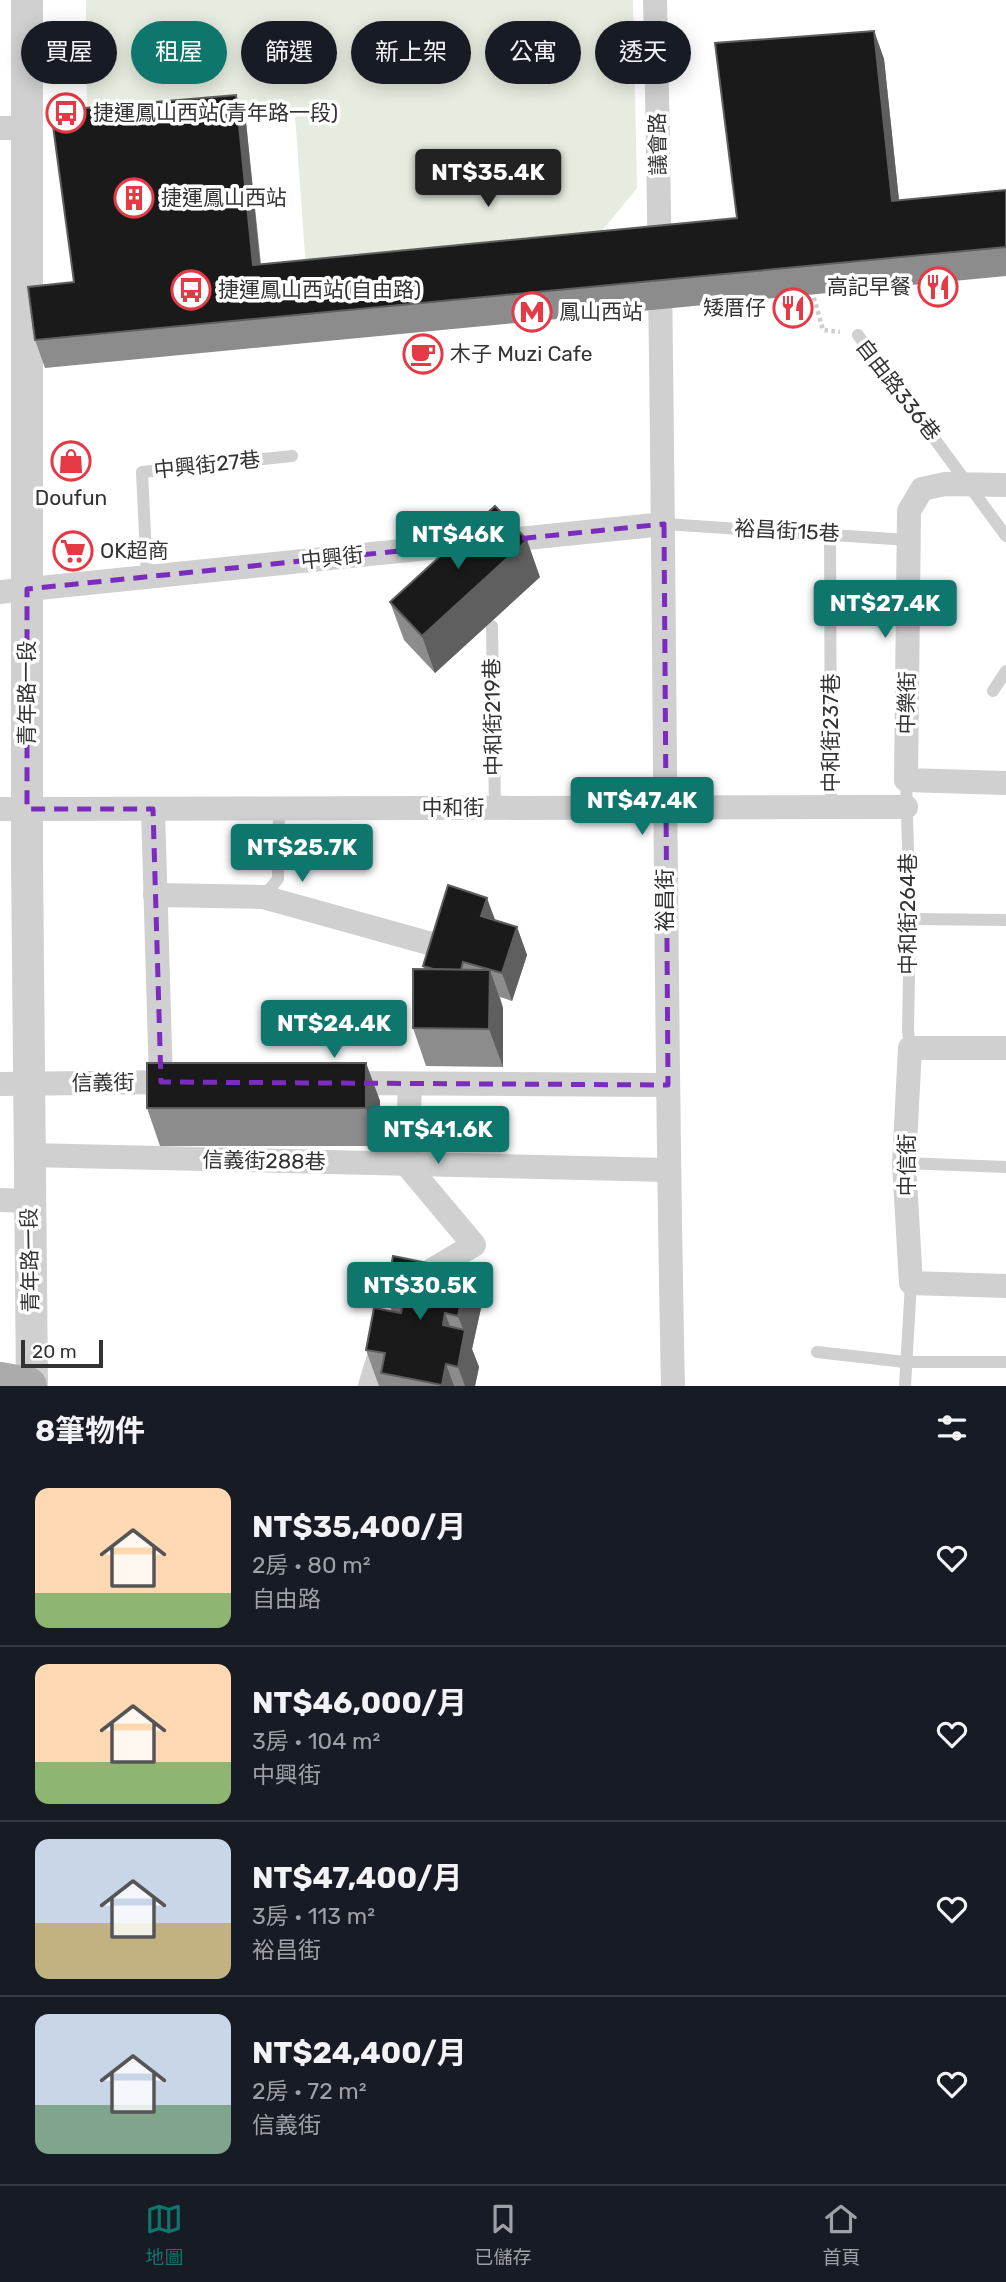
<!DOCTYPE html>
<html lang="zh-TW">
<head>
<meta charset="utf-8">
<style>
  body { margin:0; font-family:Rubik,"Noto Sans TC",sans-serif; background:#242831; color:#f1f3f6; height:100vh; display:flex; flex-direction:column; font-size:26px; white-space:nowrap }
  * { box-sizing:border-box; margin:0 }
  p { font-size:23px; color:#9ea1a6 }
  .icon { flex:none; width:38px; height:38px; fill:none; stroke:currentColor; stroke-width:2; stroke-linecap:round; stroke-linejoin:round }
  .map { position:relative; height:1386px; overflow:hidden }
  .side { display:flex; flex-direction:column; background:#171b24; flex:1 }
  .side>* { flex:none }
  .top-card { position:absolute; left:21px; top:21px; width:964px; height:63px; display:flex; gap:14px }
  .scale { position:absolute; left:21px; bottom:18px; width:82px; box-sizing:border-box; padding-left:7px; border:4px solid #333; border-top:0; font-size:19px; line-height:24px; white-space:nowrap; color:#333; -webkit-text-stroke:5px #fff; paint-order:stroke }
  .price { position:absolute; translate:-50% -60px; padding:0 16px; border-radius:7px; background:#0f766e; color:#fff; font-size:23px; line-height:46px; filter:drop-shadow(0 2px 4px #0008) }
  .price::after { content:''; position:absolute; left:50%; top:42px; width:21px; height:16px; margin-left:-10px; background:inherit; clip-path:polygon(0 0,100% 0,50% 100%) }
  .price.active { background:#222; color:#fff }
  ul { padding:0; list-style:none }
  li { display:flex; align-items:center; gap:21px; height:175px; padding:0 35px }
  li+li { border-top:2px solid #363941 }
  li span { display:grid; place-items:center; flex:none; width:196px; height:140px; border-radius:14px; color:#555 }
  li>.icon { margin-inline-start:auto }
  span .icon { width:84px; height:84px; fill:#fffc; stroke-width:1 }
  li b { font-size:30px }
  h2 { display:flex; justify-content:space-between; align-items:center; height:84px; padding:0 35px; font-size:30px }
  .chip { padding:0 24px; border-radius:32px; background:#171b24; box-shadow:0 4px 18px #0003; font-size:24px; line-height:63px }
  .chip.active { background:#0f766e; color:#fff }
  .tabs { display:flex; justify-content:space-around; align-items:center; height:98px; border-top:2px solid #363941; background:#171b24; font-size:19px; color:#9ea1a6 }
  .tabs a { display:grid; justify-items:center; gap:4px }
  .tabs .active { color:#0f766e }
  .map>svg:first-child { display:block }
</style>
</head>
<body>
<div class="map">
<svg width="1006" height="1386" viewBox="0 0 1006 1386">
  <rect width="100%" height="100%" fill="#fff"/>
  <polygon fill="#e6ecdf" points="86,0 633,0 637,188 580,258 307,282 295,115 87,127"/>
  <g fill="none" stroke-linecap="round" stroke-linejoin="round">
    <polyline stroke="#cdcdcd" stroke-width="4.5" stroke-dasharray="3.5 3.5" stroke-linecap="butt" points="812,291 823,330 840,332"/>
    <g stroke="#d0d0d0" stroke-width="12">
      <polyline points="858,335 1006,536"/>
      <polyline points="664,524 909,540"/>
      <polyline points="830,533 831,807"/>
      <polyline points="147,577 142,472 292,456"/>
      <polyline points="492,626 495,808"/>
      <polyline points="993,691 1006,671"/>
      <polyline points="906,780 910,919 908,1030 910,1048"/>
      <polyline points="263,897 278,879 279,808"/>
      <polyline points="910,919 1006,920"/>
      <polyline points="904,1163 1006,1167"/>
      <polyline points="817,1352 905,1362 1006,1362"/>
      <polyline points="905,1386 911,1283"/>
    </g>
    <g stroke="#d0d0d0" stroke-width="24">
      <path d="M655,0C666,462 663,924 673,1386"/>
      <polyline points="0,128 27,128"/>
      <polyline points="1006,485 945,484 922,489 909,511 906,780 1006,783"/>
      <polyline points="0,592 664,524"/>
      <polyline points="0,809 906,807"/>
      <polyline points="153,809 161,1082"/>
      <polyline points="155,895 263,897 439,946"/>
      <polyline points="1006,1048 910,1048 904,1163 911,1283 1006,1286"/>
      <polyline points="340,1083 668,1085"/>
      <polyline points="0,1084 177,1082"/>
      <polyline points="410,1084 407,1165 474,1245 435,1268 413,1285"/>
      <polyline points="29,1155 668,1170"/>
      <polyline points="0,1200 30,1201"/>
      <polyline points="370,1386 384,1340"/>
    </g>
    <polyline stroke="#d0d0d0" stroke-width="32" points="27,0 27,857 32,1386"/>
    <polyline stroke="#ababab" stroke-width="38" points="0,1381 28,1386"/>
  </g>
  <g fill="#8c8c8c">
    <polygon points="874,31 884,59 899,200 1006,190 1006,276 45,368 35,340 74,282 246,122 261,264 737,218"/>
    <polygon points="540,577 435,673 404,640 390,602"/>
    <polygon points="495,921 517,927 527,955 512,1001 500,997 503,1008 503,1067 426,1066 413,1028 424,969 423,966"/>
    <polygon points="366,1063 380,1101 379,1146 160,1146 147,1108"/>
    <polygon points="467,1271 481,1308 472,1349 479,1367 475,1386 379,1386 366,1350 392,1312 386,1295"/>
  </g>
  <g fill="#5f5f5f">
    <polygon points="874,31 884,59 902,229 892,201"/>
    <polygon points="236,95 246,122 263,292 253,265"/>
    <polygon points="527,540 540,577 435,673 422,636"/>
    <polygon points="487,898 497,925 481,916"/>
    <polygon points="517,927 527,955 512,1001 502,973"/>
    <polygon points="490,970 503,1008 503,1067 489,1029"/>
    <polygon points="366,1063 380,1101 379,1146 366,1108"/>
    <polygon points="467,1271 481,1308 472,1349 479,1367 475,1386 465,1386 458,1367 465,1334 458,1316"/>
    <polygon points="445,1313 459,1350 443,1325"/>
    <polygon points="446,1364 454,1386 442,1386"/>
  </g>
  <g fill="#1a1a1a" stroke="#5f5f5f" stroke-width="2">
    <polygon points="874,31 892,201 1006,190 1006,247 35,340 28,287 74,282 51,111 236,95 253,265 737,218 715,43"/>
    <polygon points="495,506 527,540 422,636 390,602"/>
    <polygon points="448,885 487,898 481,916 517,927 502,973 463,962 461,970 433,969 423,966"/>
    <polygon points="413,969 490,970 489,1029 413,1028"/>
    <rect x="147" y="1063" width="219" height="45"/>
    <polygon points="393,1256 467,1271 458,1316 445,1313 443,1325 465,1330 458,1367 446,1364 442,1385 381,1373 385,1353 366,1350 374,1308 401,1313 404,1299 386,1295"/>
  </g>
  <path fill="none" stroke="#7b2cbf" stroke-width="5" stroke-dasharray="14 9" stroke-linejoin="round" d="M664,524L668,1085L161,1082L153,809H27V589Z"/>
  <defs>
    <g id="bus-ring" transform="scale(2.0125)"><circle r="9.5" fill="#fff" stroke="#e63946" stroke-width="1.5"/><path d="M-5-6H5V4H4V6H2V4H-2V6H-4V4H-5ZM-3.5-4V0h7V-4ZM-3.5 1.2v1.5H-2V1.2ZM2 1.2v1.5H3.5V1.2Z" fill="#e63946"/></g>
    <g id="building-ring" transform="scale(2.0125)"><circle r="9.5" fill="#fff" stroke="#e63946" stroke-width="1.5"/><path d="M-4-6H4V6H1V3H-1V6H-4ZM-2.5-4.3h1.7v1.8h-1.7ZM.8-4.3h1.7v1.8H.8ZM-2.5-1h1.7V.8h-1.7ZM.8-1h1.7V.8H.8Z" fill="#e63946"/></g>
    <g id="restaurant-ring" transform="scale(2.0125)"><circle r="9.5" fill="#fff" stroke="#e63946" stroke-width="1.5"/><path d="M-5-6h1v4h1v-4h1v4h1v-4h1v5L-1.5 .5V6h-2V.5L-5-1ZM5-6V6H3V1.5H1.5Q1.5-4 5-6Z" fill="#e63946"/></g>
    <g id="metro-ring" transform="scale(2.0125)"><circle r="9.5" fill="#fff" stroke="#e63946" stroke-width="1.5"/><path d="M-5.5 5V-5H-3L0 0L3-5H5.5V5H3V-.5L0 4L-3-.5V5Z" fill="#e63946"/></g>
    <g id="cafe-ring" transform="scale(2.0125)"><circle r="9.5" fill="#fff" stroke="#e63946" stroke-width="1.5"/><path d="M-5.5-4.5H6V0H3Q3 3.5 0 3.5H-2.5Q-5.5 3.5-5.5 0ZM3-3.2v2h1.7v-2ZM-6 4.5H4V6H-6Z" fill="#e63946"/></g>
    <g id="shop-ring" transform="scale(2.0125)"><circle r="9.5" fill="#fff" stroke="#e63946" stroke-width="1.5"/><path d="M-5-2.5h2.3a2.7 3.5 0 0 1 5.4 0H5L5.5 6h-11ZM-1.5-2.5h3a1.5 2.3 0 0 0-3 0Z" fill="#e63946"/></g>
    <g id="supermarket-ring" transform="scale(2.0125)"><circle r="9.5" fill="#fff" stroke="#e63946" stroke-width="1.5"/><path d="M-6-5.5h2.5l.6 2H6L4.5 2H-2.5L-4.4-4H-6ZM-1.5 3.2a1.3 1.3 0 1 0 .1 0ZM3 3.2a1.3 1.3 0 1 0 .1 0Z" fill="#e63946"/></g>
  </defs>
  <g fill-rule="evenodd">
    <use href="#bus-ring" x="66" y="113"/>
    <use href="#building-ring" x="134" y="198"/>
    <use href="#restaurant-ring" x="938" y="287"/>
    <use href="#bus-ring" x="191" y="290"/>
    <use href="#restaurant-ring" x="793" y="308"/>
    <use href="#metro-ring" x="532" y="312"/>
    <use href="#cafe-ring" x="423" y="354"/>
    <use href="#shop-ring" x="71" y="461"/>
    <use href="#supermarket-ring" x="73" y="551"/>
  </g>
  <g text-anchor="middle" stroke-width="7" stroke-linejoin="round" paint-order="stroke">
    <g font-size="21" fill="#333" stroke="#fff" text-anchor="start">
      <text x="93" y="120">捷運鳳山西站(青年路一段)</text>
      <text x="161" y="205">捷運鳳山西站</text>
      <text x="911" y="294" text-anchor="end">高記早餐</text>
      <text x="218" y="297">捷運鳳山西站(自由路)</text>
      <text x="766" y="315" text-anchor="end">矮厝仔</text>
      <text x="559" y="319">鳳山西站</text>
      <text x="450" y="361">木子 Muzi Cafe</text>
      <text x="71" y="505" text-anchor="middle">Doufun</text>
      <text x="100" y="558">OK超商</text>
    </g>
    <g font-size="21" fill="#333" stroke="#fff">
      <text transform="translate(658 144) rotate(-91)" y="7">議會路</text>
      <text transform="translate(898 390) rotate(52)" y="7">自由路336巷</text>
      <text transform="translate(207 465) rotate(-6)" y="7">中興街27巷</text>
      <text transform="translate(787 531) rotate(3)" y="7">裕昌街15巷</text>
      <text transform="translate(332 558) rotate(-6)" y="7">中興街</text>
      <text transform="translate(27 693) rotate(-90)" y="7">青年路一段</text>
      <text transform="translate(907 703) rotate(-89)" y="7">中樂街</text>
      <text transform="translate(493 717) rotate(-91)" y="7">中和街219巷</text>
      <text transform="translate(831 733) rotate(-90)" y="7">中和街237巷</text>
      <text x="453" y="815">中和街</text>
      <text transform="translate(665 900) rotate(-90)" y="7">裕昌街</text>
      <text transform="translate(908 914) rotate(-90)" y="7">中和街264巷</text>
      <text transform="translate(103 1083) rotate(-1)" y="7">信義街</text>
      <text transform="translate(264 1161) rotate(1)" y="7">信義街288巷</text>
      <text transform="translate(907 1165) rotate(-90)" y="7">中信街</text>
      <text transform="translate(30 1260) rotate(-91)" y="7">青年路一段</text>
    </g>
  </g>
</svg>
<div class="scale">20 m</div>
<b class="price active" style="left:488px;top:209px">NT$35.4K</b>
<b class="price" style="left:458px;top:571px">NT$46K</b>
<b class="price" style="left:885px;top:640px">NT$27.4K</b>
<b class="price" style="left:642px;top:837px">NT$47.4K</b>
<b class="price" style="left:302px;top:884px">NT$25.7K</b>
<b class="price" style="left:334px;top:1060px">NT$24.4K</b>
<b class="price" style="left:438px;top:1166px">NT$41.6K</b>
<b class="price" style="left:420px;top:1322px">NT$30.5K</b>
<div class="top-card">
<a class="chip">買屋</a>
<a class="chip active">租屋</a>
<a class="chip">篩選</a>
<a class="chip">新上架</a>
<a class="chip">公寓</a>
<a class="chip">透天</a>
</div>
</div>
<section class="side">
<h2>8筆物件<svg class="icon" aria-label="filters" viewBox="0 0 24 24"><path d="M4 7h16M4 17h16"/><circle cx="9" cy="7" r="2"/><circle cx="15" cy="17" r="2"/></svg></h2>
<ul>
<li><span style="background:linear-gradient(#ffd9b3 75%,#8fb573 0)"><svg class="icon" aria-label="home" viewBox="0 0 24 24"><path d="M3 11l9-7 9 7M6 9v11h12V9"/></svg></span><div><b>NT$35,400/月</b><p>2房 · 80 m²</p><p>自由路</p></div><svg class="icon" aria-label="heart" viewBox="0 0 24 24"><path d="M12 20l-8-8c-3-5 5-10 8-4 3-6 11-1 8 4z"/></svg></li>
<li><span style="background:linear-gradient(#ffd9b3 70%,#8fb573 0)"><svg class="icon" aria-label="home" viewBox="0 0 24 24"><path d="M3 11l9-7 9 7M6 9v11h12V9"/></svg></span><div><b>NT$46,000/月</b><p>3房 · 104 m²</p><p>中興街</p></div><svg class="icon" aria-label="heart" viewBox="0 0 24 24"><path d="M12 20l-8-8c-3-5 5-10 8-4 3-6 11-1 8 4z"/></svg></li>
<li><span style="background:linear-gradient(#c9d6e8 60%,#c2b280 0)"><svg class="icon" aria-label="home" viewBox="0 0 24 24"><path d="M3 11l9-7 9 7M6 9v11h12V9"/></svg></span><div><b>NT$47,400/月</b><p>3房 · 113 m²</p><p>裕昌街</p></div><svg class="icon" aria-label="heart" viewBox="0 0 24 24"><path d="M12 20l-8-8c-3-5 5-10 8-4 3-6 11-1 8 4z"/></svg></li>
<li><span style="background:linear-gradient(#c9d6e8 65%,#7fa58c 0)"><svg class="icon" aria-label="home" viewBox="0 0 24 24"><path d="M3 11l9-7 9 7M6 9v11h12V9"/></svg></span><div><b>NT$24,400/月</b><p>2房 · 72 m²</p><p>信義街</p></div><svg class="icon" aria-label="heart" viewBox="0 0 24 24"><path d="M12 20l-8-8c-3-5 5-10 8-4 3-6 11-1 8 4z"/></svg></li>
</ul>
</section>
<nav class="tabs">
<a class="active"><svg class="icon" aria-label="map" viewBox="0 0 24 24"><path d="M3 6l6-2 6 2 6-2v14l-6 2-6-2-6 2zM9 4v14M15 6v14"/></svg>地圖</a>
<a><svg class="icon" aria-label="saved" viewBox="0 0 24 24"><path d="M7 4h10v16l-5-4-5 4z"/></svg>已儲存</a>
<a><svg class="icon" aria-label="home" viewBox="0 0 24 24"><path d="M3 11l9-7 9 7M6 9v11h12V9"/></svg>首頁</a>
</nav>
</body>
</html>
